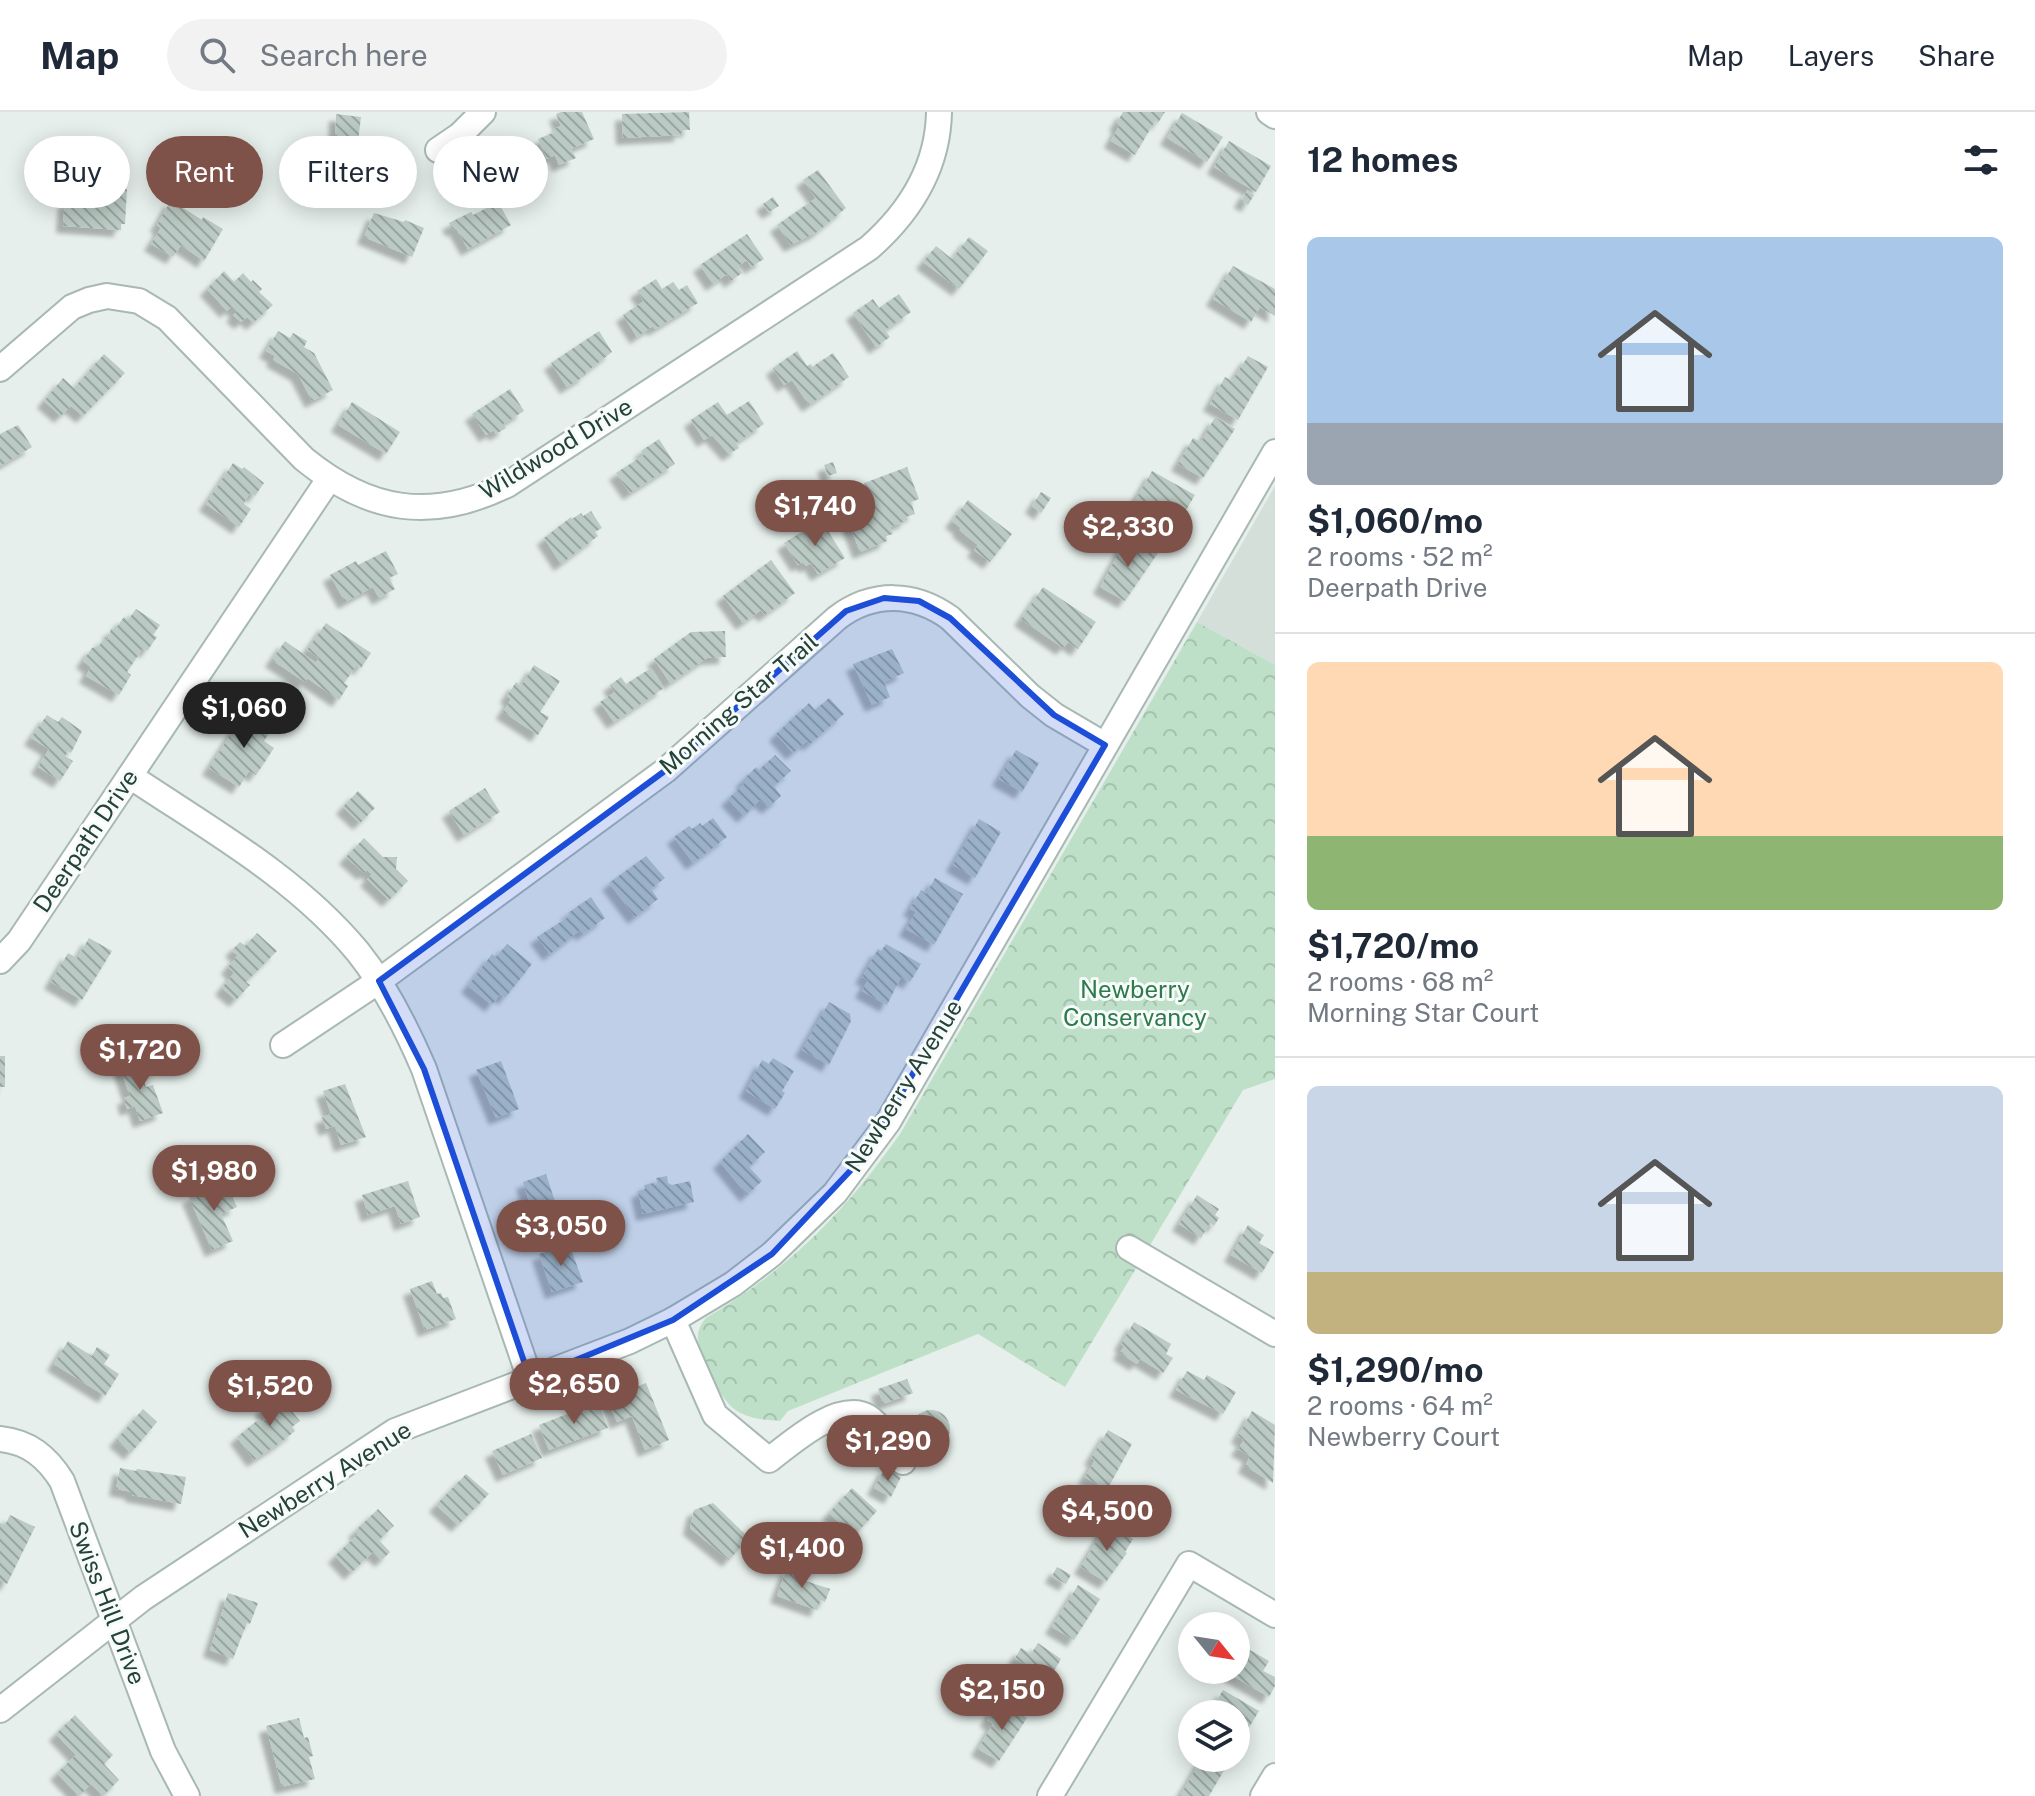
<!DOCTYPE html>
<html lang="en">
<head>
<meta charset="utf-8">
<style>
  body { margin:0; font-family:"Public Sans",sans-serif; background:#f2f2f3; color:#1f2937; height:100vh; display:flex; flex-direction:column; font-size:30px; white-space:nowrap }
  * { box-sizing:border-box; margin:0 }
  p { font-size:26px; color:#747a83 }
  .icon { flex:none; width:44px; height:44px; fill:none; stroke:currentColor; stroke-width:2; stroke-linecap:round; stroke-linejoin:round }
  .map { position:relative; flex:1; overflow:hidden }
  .drawer { display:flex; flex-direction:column; background:#fff; width:760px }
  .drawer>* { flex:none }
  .top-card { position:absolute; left:24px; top:24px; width:760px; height:72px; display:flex; gap:16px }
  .needle { width:52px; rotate:120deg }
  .tools { position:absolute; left:1178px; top:1500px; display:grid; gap:16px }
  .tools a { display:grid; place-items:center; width:72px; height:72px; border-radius:50%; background:#fff; box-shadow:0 4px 20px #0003; font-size:40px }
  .price { position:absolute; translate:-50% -68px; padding:0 18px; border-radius:28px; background:#7f5249; color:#fff; font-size:26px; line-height:52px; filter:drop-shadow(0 2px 4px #0008) }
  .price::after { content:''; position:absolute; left:50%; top:48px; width:24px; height:18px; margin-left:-12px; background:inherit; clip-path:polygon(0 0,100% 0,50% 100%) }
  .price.active { background:#222; color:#fff }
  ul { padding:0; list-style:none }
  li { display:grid; align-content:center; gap:16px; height:424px; padding:0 32px }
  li+li { border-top:2px solid #e0e1e3 }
  li span { display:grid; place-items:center; height:248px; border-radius:12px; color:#555 }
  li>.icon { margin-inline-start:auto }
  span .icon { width:144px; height:144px; fill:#fffc; stroke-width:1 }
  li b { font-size:34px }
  h2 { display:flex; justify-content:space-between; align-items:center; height:96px; padding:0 32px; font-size:34px }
  .tag { padding:0 28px; border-radius:36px; background:#fff; box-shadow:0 4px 20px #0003; font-size:28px; line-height:72px }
  .tag.active { background:#7f5249; color:#fff }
  header { display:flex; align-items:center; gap:48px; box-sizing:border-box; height:112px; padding:0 40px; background:#fff; border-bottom:2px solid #e0e1e3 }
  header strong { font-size:38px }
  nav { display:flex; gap:44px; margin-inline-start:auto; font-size:28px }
  .search { width:560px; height:72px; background:#f2f2f3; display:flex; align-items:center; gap:20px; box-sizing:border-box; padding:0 28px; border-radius:44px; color:#747a83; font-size:30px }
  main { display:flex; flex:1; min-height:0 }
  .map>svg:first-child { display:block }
</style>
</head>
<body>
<header>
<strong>Map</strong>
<div class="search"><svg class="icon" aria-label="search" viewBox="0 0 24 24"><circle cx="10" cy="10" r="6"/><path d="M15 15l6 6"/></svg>Search here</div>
<nav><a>Map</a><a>Layers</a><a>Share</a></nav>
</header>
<main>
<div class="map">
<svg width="1275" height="1684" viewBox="0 0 1275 1684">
  <defs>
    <pattern id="forest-crowns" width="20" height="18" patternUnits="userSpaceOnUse" patternTransform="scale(2)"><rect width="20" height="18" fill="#bfe0c8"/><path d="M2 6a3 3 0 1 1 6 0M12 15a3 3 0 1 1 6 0" fill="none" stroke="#a4c1ad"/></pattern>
    <pattern id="building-back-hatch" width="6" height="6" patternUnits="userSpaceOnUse" patternTransform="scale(2)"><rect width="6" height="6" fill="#bbcac4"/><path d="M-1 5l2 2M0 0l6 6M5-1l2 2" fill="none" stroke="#98a6a0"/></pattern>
    <filter id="shadow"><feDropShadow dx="-7" dy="7" stdDeviation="2" flood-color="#0004"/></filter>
  </defs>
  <rect width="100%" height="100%" fill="#e6efeb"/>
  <polygon fill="#d4dfda" points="1275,374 1275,553 1197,510"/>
  <path fill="url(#forest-crowns)" d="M1197,510L1275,553V967L1243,978L1065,1275L978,1222L788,1299L780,1309C765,1308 750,1307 737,1299C721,1289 701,1248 698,1229C697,1220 700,1213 706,1206C790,1156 844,1101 900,1022Z"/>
  <g fill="url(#building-back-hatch)" filter="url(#shadow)">
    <polygon points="561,0 582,0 594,27 571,37 576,46 559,53 555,43 547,47 538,27 555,20 554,17 561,14 556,2"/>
    <polygon points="689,0 690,18 681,18 681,23 623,26 622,2"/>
    <polygon points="1123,0 1165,0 1158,11 1155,9 1135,43 1111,29 1119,14 1116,12"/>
    <polygon points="1182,1 1223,25 1207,50 1167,26"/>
    <polygon points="336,2 361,5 353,69 325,66 328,38 335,39"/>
    <polygon points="1229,29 1271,54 1256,80 1214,55"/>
    <polygon points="818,58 846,96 817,120 791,133 777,113 816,86 803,68"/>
    <polygon points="97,75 127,77 125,112 121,112 121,118 63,114 65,88 80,89 81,82 97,80"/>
    <polygon points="1247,78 1254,83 1248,93 1241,89"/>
    <polygon points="773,85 779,94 769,100 763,92"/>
    <polygon points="171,88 202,108 203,105 223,117 204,149 181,133 173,145 151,132 161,116 157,113"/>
    <polygon points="498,90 511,113 468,137 456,116 453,118 449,111 471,100 473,103"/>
    <polygon points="374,101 404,110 405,108 424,116 412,145 364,125"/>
    <polygon points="747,122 764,147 751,155 747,148 738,154 742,161 731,169 727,162 713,172 700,153"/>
    <polygon points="969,125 988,139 959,177 923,150 936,134 952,147"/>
    <polygon points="1233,154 1275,177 1275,204 1260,195 1251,210 1213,187"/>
    <polygon points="224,159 234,170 243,161 251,170 253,168 262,177 259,180 273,193 253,211 247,205 241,210 233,203 237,199 232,194 227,199 207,177"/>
    <polygon points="656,167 662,177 673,170 679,178 687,173 698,191 655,217 653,214 637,225 623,203 644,189 637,179"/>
    <polygon points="899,182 911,200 885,218 890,225 876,235 853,201 873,187 879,196"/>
    <polygon points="278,219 290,226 293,221 307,229 304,235 314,241 333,278 312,289 298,262 273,248 275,244 266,239"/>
    <polygon points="599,219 612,240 585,261 586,263 567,275 551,251"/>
    <polygon points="797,239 807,254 811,252 812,255 833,241 849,265 809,293 792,268 784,273 773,256"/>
    <polygon points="104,242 125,261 83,304 71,294 61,304 44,289 63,266 74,276"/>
    <polygon points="1248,244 1268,255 1238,308 1210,292 1225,265 1232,269"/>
    <polygon points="510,277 524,299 503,312 506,316 496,322 494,318 486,323 472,302"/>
    <polygon points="749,289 764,312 736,331 739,336 729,342 712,323 704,328 691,308 718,290 727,303"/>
    <polygon points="352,290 400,320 386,342 338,313"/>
    <polygon points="1215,305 1235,317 1203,366 1178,352 1193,326 1201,330"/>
    <polygon points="18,313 32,335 0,354 0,322"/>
    <polygon points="659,327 675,352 630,381 616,361 644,343 641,339"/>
    <polygon points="833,350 837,361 828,364 824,353"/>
    <polygon points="233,351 242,357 244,355 264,371 255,384 250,381 246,387 244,392 251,397 239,415 206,392"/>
    <polygon points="907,355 919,387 911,390 915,402 906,405 908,408 890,415 893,422 886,424 887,429 860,440 847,406 874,397 864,371"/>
    <polygon points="1152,359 1195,383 1185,400 1174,393 1160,417 1129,399"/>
    <polygon points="1041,380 1051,386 1041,401 1032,394"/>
    <polygon points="968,388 1012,422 990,450 974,438 978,433 959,418 961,416 952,409"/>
    <polygon points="591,399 602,416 595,420 598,424 561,452 544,426 571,405 572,407 581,401 583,404"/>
    <polygon points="821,408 845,446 818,462 811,451 806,454 803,450 798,453 784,431"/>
    <polygon points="1131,426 1158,441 1125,489 1100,475 1124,431 1127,433"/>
    <polygon points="386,439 398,462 389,466 395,477 379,486 373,475 345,490 330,463 356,449 358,453"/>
    <polygon points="771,448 795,481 765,503 761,498 743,511 723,484"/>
    <polygon points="1043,475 1096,510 1078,537 1068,530 1063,536 1021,507"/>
    <polygon points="136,497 160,513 153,523 157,525 147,539 143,536 127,560 131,563 119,583 86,564 91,555 83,549 92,536 99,534 105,525 108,528 111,517 116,516 124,505 128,508"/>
    <polygon points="326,511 371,541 361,556 357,553 344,571 348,574 339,588 307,566 305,570 272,548 285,529 316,551 319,546 307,538"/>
    <polygon points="725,519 726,545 707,546 670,571 654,547 691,520"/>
    <polygon points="892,537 904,561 884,570 890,585 872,593 853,552"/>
    <polygon points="534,553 560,569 540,600 549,605 538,623 503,600 511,587 507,584 516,570 521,574"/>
    <polygon points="651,556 664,576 614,610 600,590 615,580 610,573 621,565 626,572"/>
    <polygon points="829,586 844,602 810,632 807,629 793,641 776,622 809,591 815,598"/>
    <polygon points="246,598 273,615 264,629 274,636 256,663 249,659 239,675 209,656"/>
    <polygon points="47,603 58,610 62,605 82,619 71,641 68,639 65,644 73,649 60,669 38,655 49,637 31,626"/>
    <polygon points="1016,638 1039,651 1022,680 999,667"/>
    <polygon points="775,643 791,659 774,674 781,684 769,695 760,688 744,704 728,687 745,671 742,669 756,655 759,658"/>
    <polygon points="485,676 500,700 464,723 449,699"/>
    <polygon points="358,679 375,696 360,711 343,695"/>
    <polygon points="713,706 727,725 693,751 674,725 689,714 692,717 700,711 702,714"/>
    <polygon points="979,707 1001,720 975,766 953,753"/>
    <polygon points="364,726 383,745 397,745 396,757 408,769 389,788 367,767 372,762 367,758 364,761 346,745"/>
    <polygon points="646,744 665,766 651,777 658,787 635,805 609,771"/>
    <polygon points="935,766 963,782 934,833 906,817 916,800 910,797 921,778 926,782"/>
    <polygon points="591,785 605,806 583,822 580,818 550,842 537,825 570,804 568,801"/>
    <polygon points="257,821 277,839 246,870 250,873 236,888 222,876 234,861 228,855 238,843 232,838 240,830 245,834"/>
    <polygon points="89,826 112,839 82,888 51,870 68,841 77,846"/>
    <polygon points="507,832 532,852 505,886 500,882 492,893 468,874 492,842 496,845"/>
    <polygon points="886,832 921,852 910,870 901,865 887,893 862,879 868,868 862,865 878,837 881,839"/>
    <polygon points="829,890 850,902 851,909 829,953 802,938"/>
    <rect x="0" y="944" width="5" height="31"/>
    <polygon points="773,946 794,959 782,979 785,981 775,997 746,979 762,948 769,952"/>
    <polygon points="141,948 147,968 144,969 146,975 153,973 163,1001 140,1009 135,994 127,997 124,986 130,984 120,955"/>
    <polygon points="501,949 519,997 496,1006 476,958"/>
    <polygon points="345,972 366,1025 341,1033 335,1014 326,1017 322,1005 331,1002 323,979"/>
    <polygon points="748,1022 765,1040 749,1055 762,1069 747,1083 720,1050"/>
    <polygon points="546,1062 561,1108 532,1117 525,1094 530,1092 523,1070"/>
    <polygon points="667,1064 668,1071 672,1073 690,1069 694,1090 643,1102 638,1079 645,1077 644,1073 654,1071 655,1074 658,1074 656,1066"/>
    <polygon points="225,1069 237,1095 221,1102 233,1129 212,1138 189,1085"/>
    <polygon points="408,1069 420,1105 401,1112 395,1094 368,1103 362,1083"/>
    <polygon points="1197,1083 1219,1097 1215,1103 1219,1106 1214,1114 1210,1111 1201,1126 1179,1112"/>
    <polygon points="1248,1113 1264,1123 1259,1131 1274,1140 1262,1161 1231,1143"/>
    <polygon points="569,1132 583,1170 552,1180 539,1142"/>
    <polygon points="432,1169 437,1182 441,1181 443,1186 448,1185 456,1207 425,1218 410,1177"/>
    <polygon points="1134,1210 1171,1232 1166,1242 1173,1246 1163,1261 1140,1247 1137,1252 1120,1241 1124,1234 1121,1232"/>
    <polygon points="68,1229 92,1244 97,1235 110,1243 104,1252 119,1262 105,1284 54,1252"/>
    <polygon points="1187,1259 1204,1268 1207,1263 1236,1280 1223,1302 1176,1278"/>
    <polygon points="907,1267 913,1281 883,1292 878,1277"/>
    <polygon points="646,1271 669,1328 645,1338 632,1304 617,1310 607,1286"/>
    <polygon points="288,1279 291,1284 284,1290 300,1309 292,1315 295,1319 280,1331 254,1348 237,1325 259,1307 261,1310 268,1306 261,1297"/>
    <polygon points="598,1290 608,1316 549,1338 539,1313"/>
    <polygon points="143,1297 157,1310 131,1341 116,1328"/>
    <circle cx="931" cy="1317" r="19"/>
    <polygon points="1252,1299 1275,1313 1273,1371 1245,1354 1250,1344 1238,1337 1244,1328 1238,1324"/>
    <polygon points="1108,1318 1132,1332 1107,1378 1085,1365 1095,1348 1091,1346"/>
    <polygon points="531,1322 542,1346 503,1363 492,1339"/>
    <polygon points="120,1356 136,1359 137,1357 186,1365 181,1392 132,1383 132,1380 116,1377"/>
    <polygon points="885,1356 901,1365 891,1385 874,1376"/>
    <polygon points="466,1362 489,1382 458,1413 436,1393"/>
    <polygon points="852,1376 877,1399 854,1424 829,1401"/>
    <polygon points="713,1391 749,1426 729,1448 690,1416 694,1398"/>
    <polygon points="378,1397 394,1414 379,1428 390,1440 382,1448 373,1440 351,1461 335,1444 358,1422 355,1419"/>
    <polygon points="10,1403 35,1415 7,1472 0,1468 0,1411 5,1413"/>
    <polygon points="1107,1411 1133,1427 1125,1440 1127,1441 1106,1470 1081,1455"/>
    <polygon points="1057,1455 1071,1463 1066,1472 1052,1464"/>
    <polygon points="787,1456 805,1462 803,1468 830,1477 825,1490 821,1488 817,1498 777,1484"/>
    <polygon points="1078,1473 1100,1487 1074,1528 1052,1515"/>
    <polygon points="228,1481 258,1491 250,1512 247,1511 233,1547 210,1538"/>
    <polygon points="1038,1531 1061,1547 1035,1593 1016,1582 1026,1566 1021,1562 1026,1553 1015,1546 1021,1536 1031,1542"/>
    <polygon points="1250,1538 1269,1549 1263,1559 1275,1565 1275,1574 1269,1585 1223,1558 1236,1558 1236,1543 1244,1548"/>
    <polygon points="1223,1578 1259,1599 1245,1622 1241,1620 1236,1629 1236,1602 1221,1602 1225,1596 1216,1590"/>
    <polygon points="1005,1593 1027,1606 999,1649 978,1637 993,1612 987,1608 994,1595 1001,1599"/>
    <polygon points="75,1603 113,1643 104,1652 119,1668 103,1684 91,1672 79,1684 57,1661 76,1643 56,1622"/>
    <polygon points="299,1606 304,1626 308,1625 313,1644 309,1645 315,1667 282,1675 266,1614"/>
    <polygon points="1202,1646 1210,1646 1226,1655 1209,1684 1180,1684"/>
  </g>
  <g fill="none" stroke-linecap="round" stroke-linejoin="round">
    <g stroke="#a8b8b2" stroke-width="28">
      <g id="minor">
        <polyline points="1269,0 1275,4"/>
        <polyline points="438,38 460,23 483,0"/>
        <path d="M0,257L72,195L89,188L107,184L139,189L167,206L304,347C369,400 431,410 507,373L869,136C910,100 938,56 939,0"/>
        <path d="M130,664C209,717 296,765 358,840C386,875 406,915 424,957L530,1267"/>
        <polyline points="0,849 19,829 329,367"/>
        <path d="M283,933L379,869L666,658L837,506C873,479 914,480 950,506L1030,584L1054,603L1105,633"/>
        <polyline points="1129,1136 1275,1222"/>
        <path d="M673,1208L715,1303L769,1348C791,1331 839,1288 868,1305C882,1314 893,1336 903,1350"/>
        <path d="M0,1327C29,1330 47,1345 62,1369L163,1639L187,1684"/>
        <polyline points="0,1598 143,1486 395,1319 630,1229 673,1208 733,1172 772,1142 835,1081 888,1010 1275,340"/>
        <polyline points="1050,1684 1189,1452 1275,1503"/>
        <polyline points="1263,1684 1275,1664"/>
      </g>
    </g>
    <use href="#minor" stroke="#fff" stroke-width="24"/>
  </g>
  <path fill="#1d4ed8" fill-opacity="0.2" stroke="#1d4ed8" stroke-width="6" stroke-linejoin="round" d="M884,486L919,489L950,506L1054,603L1105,633L866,1042L772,1142L673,1208L530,1267L424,957L379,869L666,658L846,499Z"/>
  <g text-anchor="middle" stroke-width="6" stroke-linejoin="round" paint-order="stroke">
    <g font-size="24" fill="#24423a" stroke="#f7fbf9">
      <text transform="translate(556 337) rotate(-31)" y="8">Wildwood Drive</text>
      <text transform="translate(739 592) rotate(-41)" y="8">Morning Star Trail</text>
      <text transform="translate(86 729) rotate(-56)" y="8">Deerpath Drive</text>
      <text transform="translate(904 974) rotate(-58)" y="8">Newberry Avenue</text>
      <text transform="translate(325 1368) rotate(-32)" y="8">Newberry Avenue</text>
      <text transform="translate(107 1491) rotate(69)" y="8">Swiss Hill Drive</text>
    </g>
    <g font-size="24" fill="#2d7a4b" stroke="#f7fbf9">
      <text x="1135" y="886">Newberry<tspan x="1135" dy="28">Conservancy</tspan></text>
    </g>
  </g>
</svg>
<div class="tools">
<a><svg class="needle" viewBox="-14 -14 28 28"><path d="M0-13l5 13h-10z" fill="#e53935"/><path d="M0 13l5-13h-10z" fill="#747a83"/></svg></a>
<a><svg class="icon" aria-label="layers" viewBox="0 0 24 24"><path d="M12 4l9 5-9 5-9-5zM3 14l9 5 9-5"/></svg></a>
</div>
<b class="price" style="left:815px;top:436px">$1,740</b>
<b class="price" style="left:1128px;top:457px">$2,330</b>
<b class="price active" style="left:244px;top:638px">$1,060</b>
<b class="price" style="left:140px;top:980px">$1,720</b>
<b class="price" style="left:214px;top:1101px">$1,980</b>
<b class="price" style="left:561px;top:1156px">$3,050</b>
<b class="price" style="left:574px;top:1314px">$2,650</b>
<b class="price" style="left:270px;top:1316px">$1,520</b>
<b class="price" style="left:888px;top:1371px">$1,290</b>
<b class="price" style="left:1107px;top:1441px">$4,500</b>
<b class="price" style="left:802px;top:1478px">$1,400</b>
<b class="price" style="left:1002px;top:1620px">$2,150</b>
<div class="top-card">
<a class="tag">Buy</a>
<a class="tag active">Rent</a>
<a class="tag">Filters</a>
<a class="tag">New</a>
</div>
</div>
<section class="drawer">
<h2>12 homes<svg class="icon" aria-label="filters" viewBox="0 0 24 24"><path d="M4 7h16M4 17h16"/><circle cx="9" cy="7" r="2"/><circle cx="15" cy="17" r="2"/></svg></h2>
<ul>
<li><span style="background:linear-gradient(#a9c7e8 75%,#9aa5b1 0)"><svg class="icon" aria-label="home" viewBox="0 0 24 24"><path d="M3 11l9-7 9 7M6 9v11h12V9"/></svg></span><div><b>$1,060/mo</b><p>2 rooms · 52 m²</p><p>Deerpath Drive</p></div></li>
<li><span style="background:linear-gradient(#ffd9b3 70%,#8fb573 0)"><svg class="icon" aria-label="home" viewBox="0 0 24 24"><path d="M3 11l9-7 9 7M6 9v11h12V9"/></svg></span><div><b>$1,720/mo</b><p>2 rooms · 68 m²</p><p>Morning Star Court</p></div></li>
<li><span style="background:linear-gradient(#c9d6e8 75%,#c2b280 0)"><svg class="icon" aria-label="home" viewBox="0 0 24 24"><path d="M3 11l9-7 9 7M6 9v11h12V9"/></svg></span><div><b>$1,290/mo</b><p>2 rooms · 64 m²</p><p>Newberry Court</p></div></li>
</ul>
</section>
</main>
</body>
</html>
